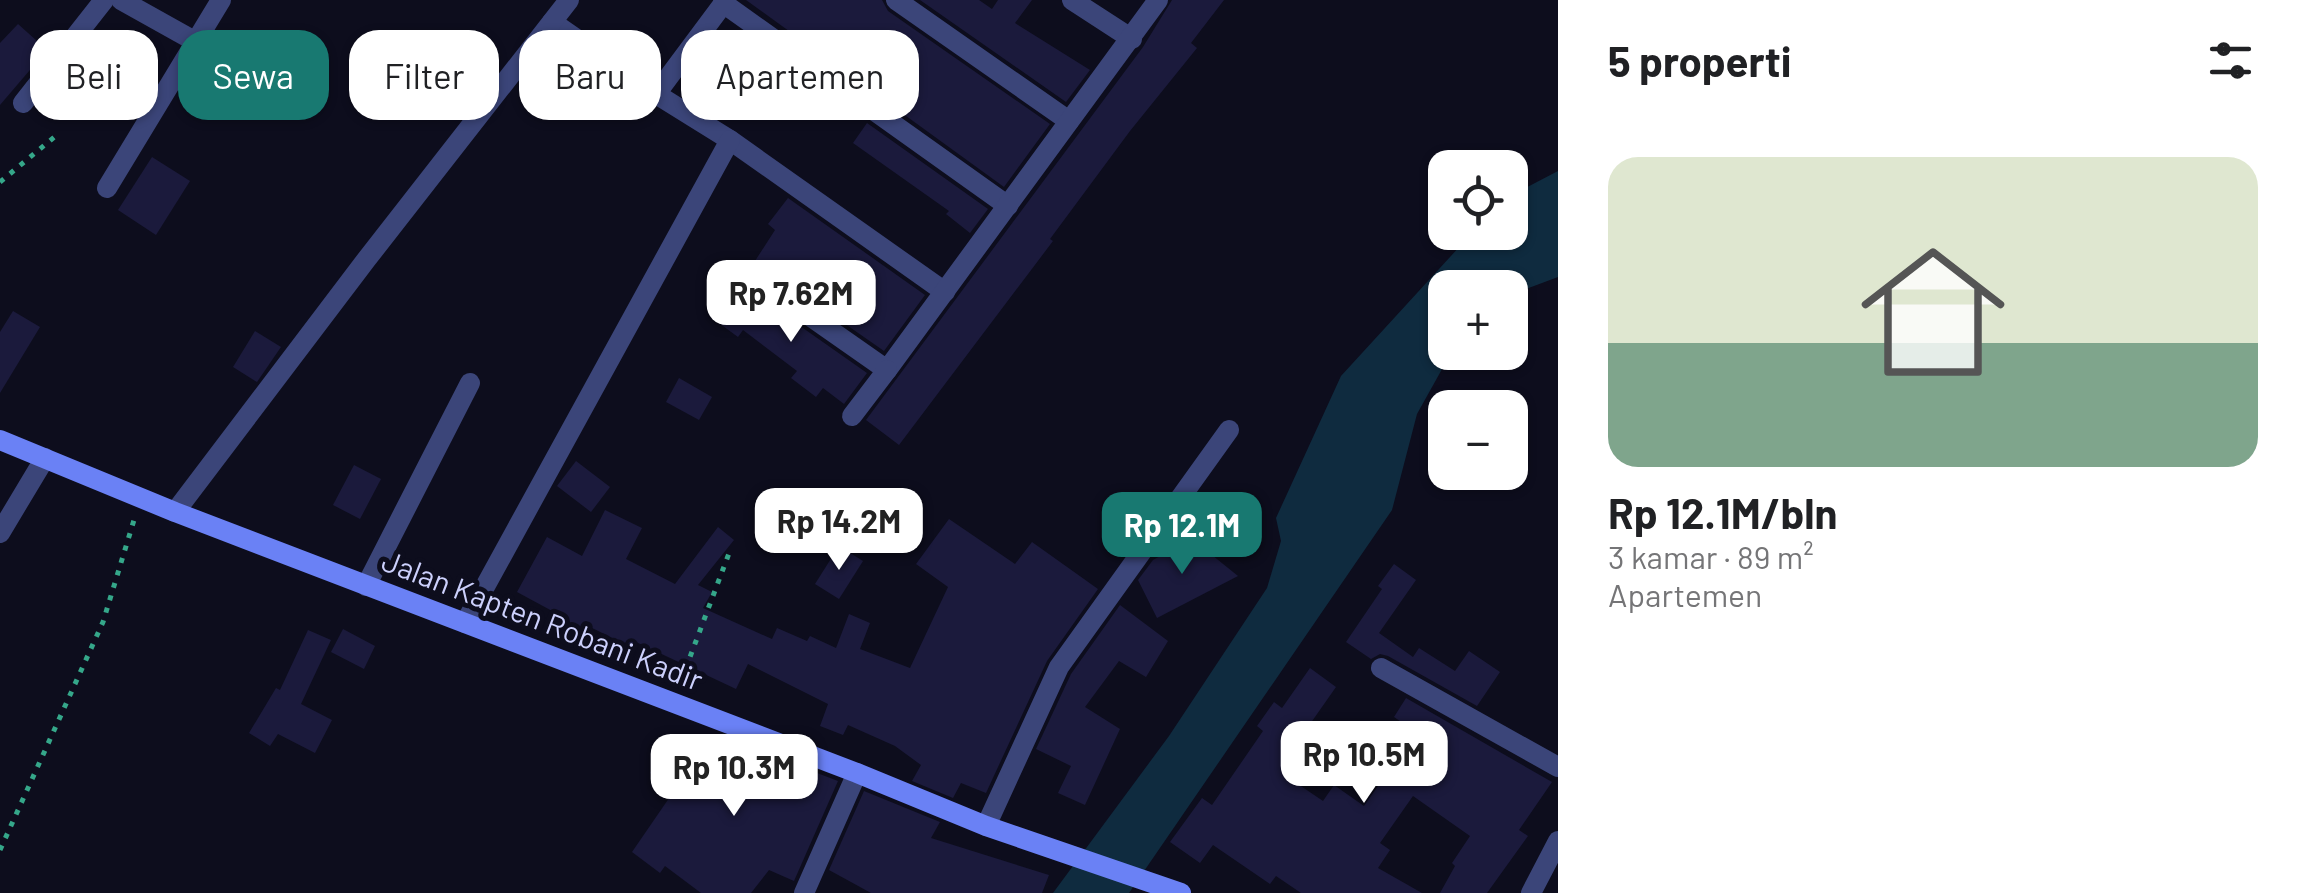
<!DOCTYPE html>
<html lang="id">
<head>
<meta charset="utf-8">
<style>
  body { margin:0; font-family:Barlow,sans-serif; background:#f6f6f6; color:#202124; height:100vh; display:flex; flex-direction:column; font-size:38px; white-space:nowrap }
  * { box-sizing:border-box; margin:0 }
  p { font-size:32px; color:#757577 }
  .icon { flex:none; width:55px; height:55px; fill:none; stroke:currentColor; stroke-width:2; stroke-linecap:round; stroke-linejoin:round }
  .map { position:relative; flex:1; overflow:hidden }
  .details { display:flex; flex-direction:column; background:#fff; width:750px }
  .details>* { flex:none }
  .hud { position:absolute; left:30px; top:30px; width:950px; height:90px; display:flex; gap:20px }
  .controls { position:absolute; left:1428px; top:150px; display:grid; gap:20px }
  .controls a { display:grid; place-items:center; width:100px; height:100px; border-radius:20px; background:#fff; box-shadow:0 2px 8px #0004; font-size:50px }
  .price { position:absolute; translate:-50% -85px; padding:0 22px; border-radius:20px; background:#fff; color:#222; font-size:32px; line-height:65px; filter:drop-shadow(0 2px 5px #0008) }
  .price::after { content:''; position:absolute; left:50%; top:60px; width:30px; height:22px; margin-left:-15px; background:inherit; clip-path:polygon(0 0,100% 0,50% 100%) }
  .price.current { background:#187971; color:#fff }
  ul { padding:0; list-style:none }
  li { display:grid; align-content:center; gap:20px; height:530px; padding:0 50px }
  li span { display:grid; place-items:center; height:310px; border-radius:30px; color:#555 }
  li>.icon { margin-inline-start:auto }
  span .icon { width:180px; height:180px; fill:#fffc; stroke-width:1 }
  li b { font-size:42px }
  h2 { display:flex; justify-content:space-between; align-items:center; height:120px; padding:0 50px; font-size:42px }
  .chip { padding:0 35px; border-radius:30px; background:#fff; box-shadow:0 2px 8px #0004; font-size:35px; line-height:90px }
  .chip.current { background:#187971; color:#fff }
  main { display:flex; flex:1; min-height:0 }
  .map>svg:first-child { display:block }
</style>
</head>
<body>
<main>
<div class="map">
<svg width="1558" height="893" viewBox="0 0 1558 893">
  <rect width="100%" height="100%" fill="#0d0d1d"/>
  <polygon fill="#0f2b3f" points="1558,171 1558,277 1510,295 1510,288 1445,288 1445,352 1451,353 1417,414 1392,510 1129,893 1053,893 1169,736 1267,588 1281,541 1276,518 1341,376 1472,233 1510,232 1510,196"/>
  <g fill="#1b1a3c">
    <polygon points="746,0 882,0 888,11 1050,124 1004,187"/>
    <polygon points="920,0 979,0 992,9 998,0 1032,0 1015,23 1090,70 1066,102"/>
    <polygon points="1172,0 1224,0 1191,43 1197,48 1130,131 1050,239 1053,241 899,445 866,420 1143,47"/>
    <polygon points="18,24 47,50 0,105 0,43"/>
    <polygon points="867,123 988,209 970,233 946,214 949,211 853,143"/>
    <polygon points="152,157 190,181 156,235 118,210"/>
    <polygon points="788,198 925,295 884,351 755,261 775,230 768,224"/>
    <polygon points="739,283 867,373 844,404 823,388 816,397 791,378 797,371 743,330 738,337 712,318"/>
    <polygon points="13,311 40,327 0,393 0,332"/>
    <polygon points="255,331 281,347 257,382 233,367"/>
    <polygon points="679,378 712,397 699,420 666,402"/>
    <polygon points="576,461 610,487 591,512 557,486"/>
    <polygon points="354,465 381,479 360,519 333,505"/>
    <polygon points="605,510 642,528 626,559 675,584 718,527 734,540 698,585 712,592 703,608 772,639 777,628 807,641 810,636 836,648 849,614 870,623 860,649 910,668 948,587 916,564 949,519 1015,564 1032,542 1098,589 1047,661 986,793 961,783 953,798 912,781 921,765 895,746 848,725 843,735 820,726 828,704 748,664 736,689 634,641 631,647 588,626 581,640 548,623 554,612 517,592 547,537 582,556"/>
    <polygon points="1192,539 1238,576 1157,618 1138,580 1153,560"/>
    <polygon points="839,546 863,561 839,599 815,584"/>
    <polygon points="1394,564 1416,580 1379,633 1413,657 1419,648 1455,671 1469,651 1500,672 1477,706 1388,656 1380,654 1371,659 1346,642 1382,589 1378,586"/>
    <polygon points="1120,605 1168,641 1146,677 1119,661 1085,707 1120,729 1085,805 1058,793 1071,766 1036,749 1071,674"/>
    <polygon points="343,629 375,646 364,669 331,652"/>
    <polygon points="308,630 331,640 301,704 332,720 315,753 278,734 270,746 249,733 276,688 280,690"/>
    <polygon points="1310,668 1336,687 1282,764 1290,770 1286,776 1323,801 1334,785 1364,806 1416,732 1394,717 1406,698 1552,782 1519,830 1528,836 1487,893 1440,893 1455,866 1452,863 1470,836 1413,796 1380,843 1390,850 1378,868 1422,893 1301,893 1276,876 1270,884 1213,845 1200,863 1170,842 1202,798 1212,805 1263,731 1257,726 1274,702 1282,708"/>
    <polygon points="734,741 838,781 794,881 769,870 751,893 701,893 665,866 660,873 632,852 676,788 650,773 667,744 718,773"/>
    <polygon points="864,791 940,822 931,838 1049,875 1042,893 871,893 829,870"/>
  </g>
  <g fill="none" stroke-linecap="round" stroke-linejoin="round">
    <g stroke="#35a78a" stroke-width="5" stroke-dasharray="5 8" stroke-linecap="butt">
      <polyline points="0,182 58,134"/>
      <polyline points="681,681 731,548"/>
      <polyline points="0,850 103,622 134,520"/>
    </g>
    <g stroke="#3b4579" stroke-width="20">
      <polyline points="121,0 198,43"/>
      <polyline points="896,0 1069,121"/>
      <polyline points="1072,0 1132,39"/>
      <polyline points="723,3 1008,206"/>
      <polyline points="552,22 656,94 730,140 945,292"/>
      <polyline points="656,94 726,0"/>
      <polyline points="23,103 104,0"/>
      <polyline points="107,188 221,0"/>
      <polyline points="747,272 887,370 1158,0"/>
      <polyline points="852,416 887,370"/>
      <polyline points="175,512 366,260 569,0"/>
      <polyline points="0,533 45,458"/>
      <polyline points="366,586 470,383"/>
      <polyline points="465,623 730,140"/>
      <polyline points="1381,668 1558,767"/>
      <polyline points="986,826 1059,667 1229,430"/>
      <polyline points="804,893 857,773"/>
      <polyline points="1531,893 1558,841"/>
    </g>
    <polyline stroke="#6a81f5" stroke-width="20" points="0,440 175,512 857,773 986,826 1181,893"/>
  </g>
  <g text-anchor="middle" stroke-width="10" stroke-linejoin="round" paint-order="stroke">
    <g font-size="30" fill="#ccd0fc" stroke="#0d0d1d">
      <text transform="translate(542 621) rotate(21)" y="10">Jalan Kapten Robani Kadir</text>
    </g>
  </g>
</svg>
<div class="controls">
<a><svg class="icon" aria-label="locate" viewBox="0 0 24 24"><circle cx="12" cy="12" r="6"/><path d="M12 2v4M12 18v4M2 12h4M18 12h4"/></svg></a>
<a>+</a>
<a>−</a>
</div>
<b class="price" style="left:791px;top:345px">Rp 7.62M</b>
<b class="price" style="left:839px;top:573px">Rp 14.2M</b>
<b class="price current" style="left:1182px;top:577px">Rp 12.1M</b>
<b class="price" style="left:1364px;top:806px">Rp 10.5M</b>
<b class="price" style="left:734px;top:819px">Rp 10.3M</b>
<div class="hud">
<a class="chip">Beli</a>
<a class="chip current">Sewa</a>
<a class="chip">Filter</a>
<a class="chip">Baru</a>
<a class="chip">Apartemen</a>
</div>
</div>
<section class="details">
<h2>5 properti<svg class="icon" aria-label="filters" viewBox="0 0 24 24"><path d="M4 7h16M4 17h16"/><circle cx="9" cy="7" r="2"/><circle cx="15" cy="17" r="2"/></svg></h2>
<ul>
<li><span style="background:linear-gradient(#dfe7d0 60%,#7fa58c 0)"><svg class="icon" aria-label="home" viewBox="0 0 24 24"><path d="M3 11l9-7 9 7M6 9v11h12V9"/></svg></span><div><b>Rp 12.1M/bln</b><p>3 kamar · 89 m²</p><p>Apartemen</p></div></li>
</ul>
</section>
</main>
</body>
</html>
